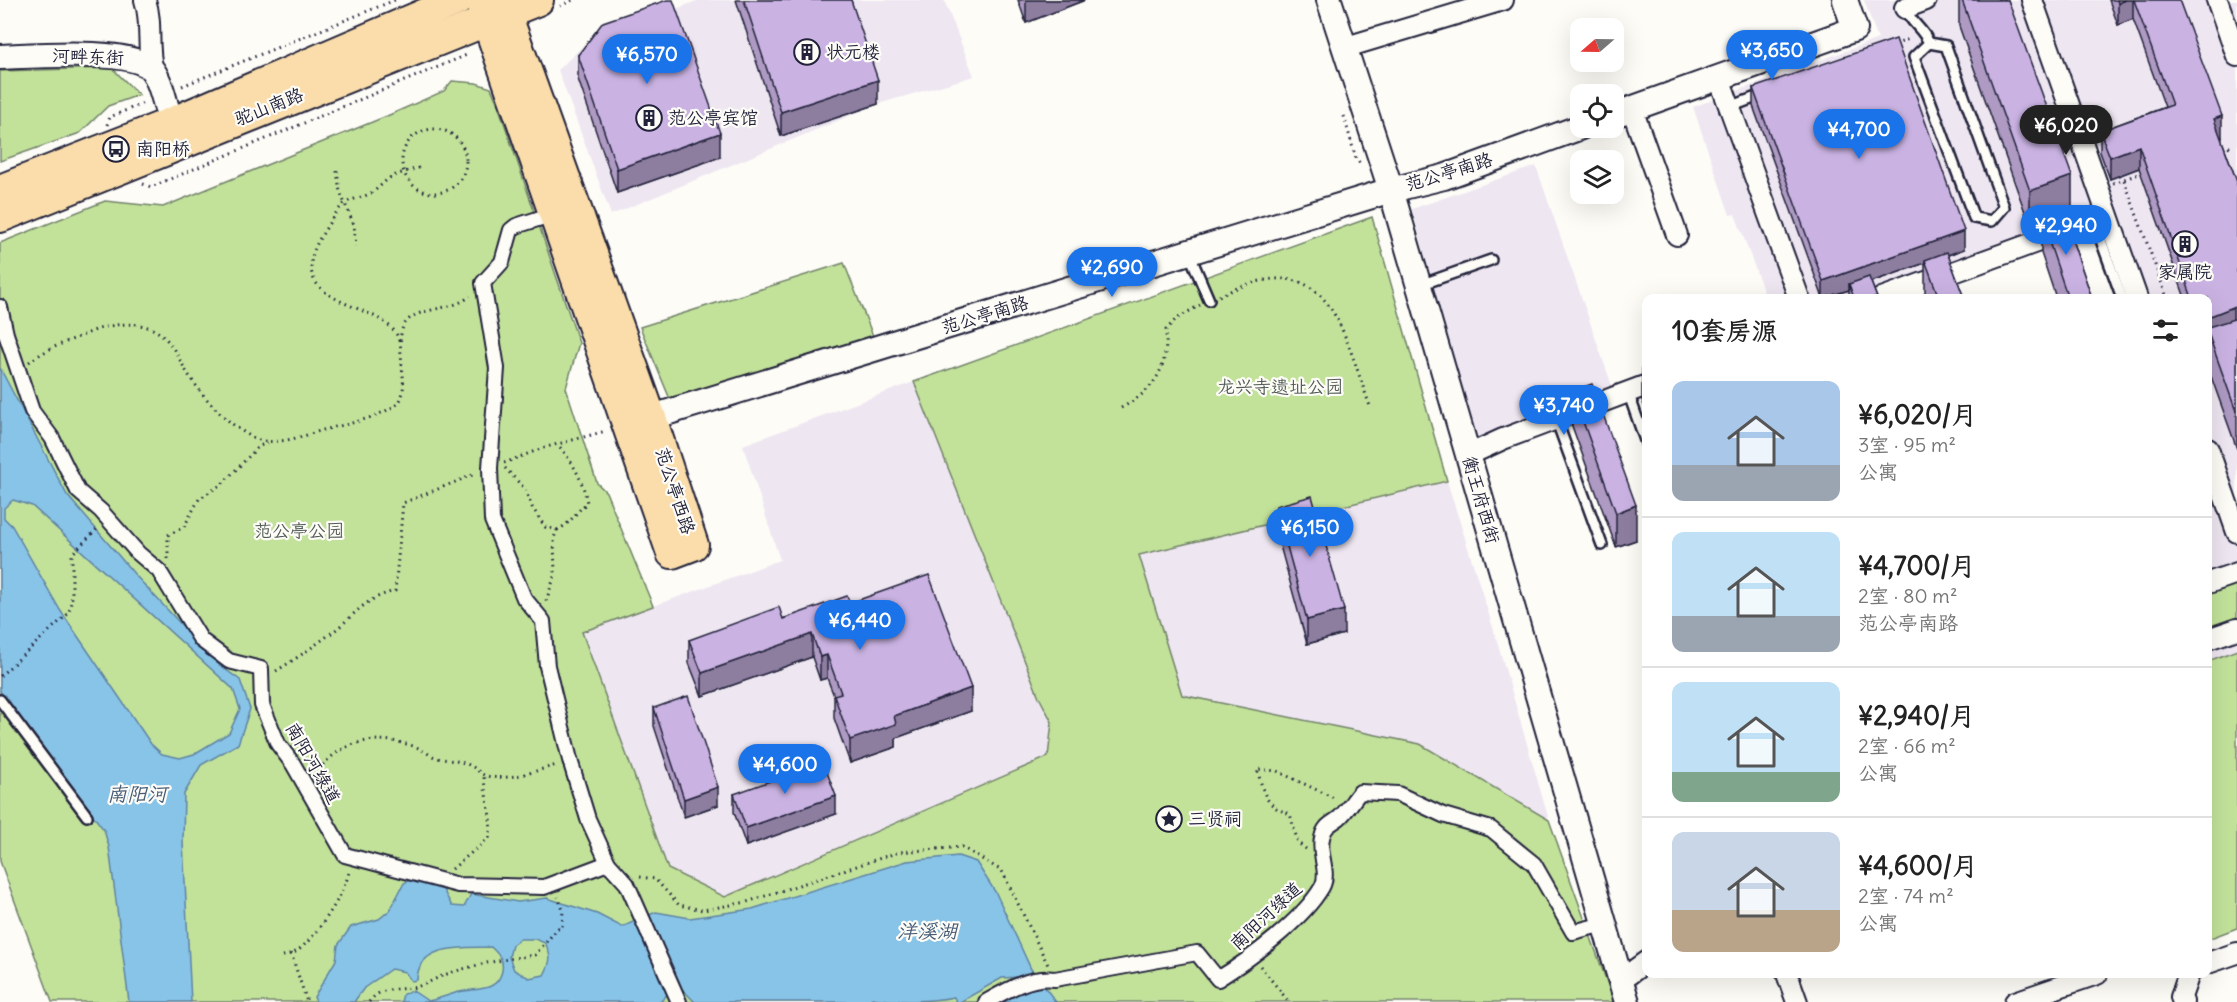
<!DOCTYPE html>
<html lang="zh">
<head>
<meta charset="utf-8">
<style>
  body { margin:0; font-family:Delius,"LXGW WenKai TC",sans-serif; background:#f6f6f6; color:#222; height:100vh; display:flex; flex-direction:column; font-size:22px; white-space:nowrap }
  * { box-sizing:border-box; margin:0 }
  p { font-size:20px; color:#767676 }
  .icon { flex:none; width:33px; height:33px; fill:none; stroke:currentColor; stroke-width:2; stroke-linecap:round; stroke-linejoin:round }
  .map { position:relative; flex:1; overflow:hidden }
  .drawer { position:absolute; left:1642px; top:294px; width:570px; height:684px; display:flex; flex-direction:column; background:#fff; border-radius:12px; box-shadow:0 6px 24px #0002 }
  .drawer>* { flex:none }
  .needle { width:39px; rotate:250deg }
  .tools { position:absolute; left:1570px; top:18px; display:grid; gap:12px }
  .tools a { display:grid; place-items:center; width:54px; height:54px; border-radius:12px; background:#fff; box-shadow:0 6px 24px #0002; font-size:30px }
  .price { position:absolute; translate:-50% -51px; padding:0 14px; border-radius:21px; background:#1a73e8; color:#fff; font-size:20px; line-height:39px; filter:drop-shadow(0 2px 3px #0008) }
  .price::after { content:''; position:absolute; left:50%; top:36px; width:18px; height:14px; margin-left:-9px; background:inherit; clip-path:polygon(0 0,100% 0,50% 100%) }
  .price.on { background:#222; color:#fff }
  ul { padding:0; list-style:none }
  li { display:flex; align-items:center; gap:18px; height:150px; padding:0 30px }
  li+li { border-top:2px solid #e0e0e0 }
  li span { display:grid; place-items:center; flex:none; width:168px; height:120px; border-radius:12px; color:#555 }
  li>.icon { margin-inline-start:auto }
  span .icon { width:72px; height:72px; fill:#fffc; stroke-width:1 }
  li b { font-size:26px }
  h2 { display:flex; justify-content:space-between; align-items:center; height:72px; padding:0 30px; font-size:26px }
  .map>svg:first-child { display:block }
</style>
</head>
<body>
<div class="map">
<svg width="2237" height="1002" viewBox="0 0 2237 1002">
  <rect width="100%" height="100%" fill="#fdfcf7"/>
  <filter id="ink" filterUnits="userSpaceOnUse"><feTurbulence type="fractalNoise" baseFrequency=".0167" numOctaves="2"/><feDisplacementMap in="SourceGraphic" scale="12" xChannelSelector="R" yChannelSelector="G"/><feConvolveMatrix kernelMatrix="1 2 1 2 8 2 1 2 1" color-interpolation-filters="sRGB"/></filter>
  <g filter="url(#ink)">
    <g fill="#eee6f1">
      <polygon points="699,0 944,0 974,76 878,104 611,215 558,70 584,45"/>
      <polygon points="1864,0 2237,0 2237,928 2208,939 2208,298 2130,298 2098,210 1862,298 1766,298 1735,214 1730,215 1693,107 1878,39"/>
      <polygon points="1536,166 1613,389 1477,440 1412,209"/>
      <polygon points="914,382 1039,697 1052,723 1048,757 725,897 668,869 582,632 780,560 743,445"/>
      <polygon points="1447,481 1495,634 1549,820 1420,744 1182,695 1138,555"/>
    </g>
    <g fill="#c2e29a" stroke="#72826a" stroke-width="1.5">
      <polygon points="112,68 139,95 108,106 80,133 0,161 0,71"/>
      <polygon points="452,81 476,83 491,88 497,102 579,343 566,388 597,483 606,492 653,606 582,632 668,869 725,897 1048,757 1052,722 1039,697 914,382 1372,217 1447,481 1139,555 1182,695 1420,744 1549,820 1614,1002 52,1002 0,861 0,243 105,201 163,207 387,116 444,91"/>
      <polygon points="844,263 873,336 670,399 640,327"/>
      <polygon points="2237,583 2237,617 2208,627 2208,593"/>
      <polygon points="2237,650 2237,928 2208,939 2208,661"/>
    </g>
    <g fill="#88c4e7" stroke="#5f83a2" stroke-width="1.5" fill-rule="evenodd">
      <path d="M0,368L67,495L136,576L218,664L240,680L250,709L238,744L201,765L184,794L183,842L191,1002H129L109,847L104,830L0,691ZM13,500L32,506L233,689L240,709L229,733L194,754L180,758L162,754L151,744L60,610L12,526L4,518V508Z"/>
      <path d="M958,856L976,862L996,893L1031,969L1056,1002H993L1024,987L1019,977L1002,978L960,1002H956L954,997C929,1002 897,1002 872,998L866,1002H695L682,989L668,994L660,1002H401L403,994L413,991L428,1001C438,999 446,996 455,993C473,987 497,994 502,971C504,959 499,955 491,947C464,948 418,943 417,980L411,981L405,972L391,969L364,988L354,1002H316L314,997L336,960L338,945L351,927L379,919L390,910L404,883L411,880L442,888L452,906L464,907L471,894L518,902L547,898L597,914L622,927L656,912L690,918L752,909L907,861ZM520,939H535L545,943C552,956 551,962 544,975L529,978L514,970L509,957L512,945Z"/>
    </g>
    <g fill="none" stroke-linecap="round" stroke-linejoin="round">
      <g stroke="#22223b" stroke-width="14">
        <g id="service">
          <path d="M1905,8C1912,25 1922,27 1929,43"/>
          <polygon points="1929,43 1946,46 2004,207 1992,221 1974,218 1914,57"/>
          <polyline points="1730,107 1764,94"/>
          <polyline points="2094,221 2122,298"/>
          <polyline points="1189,253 1209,300"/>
          <polyline points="1420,285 1491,260"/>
          <polyline points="1628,392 1647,446"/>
          <polyline points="1556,419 1602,545"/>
          <polyline points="0,700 87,816"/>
        </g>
      </g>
      <g stroke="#22223b" stroke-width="18">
        <g id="pedestrian">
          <polyline points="553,214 516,226 511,230 502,262 483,283 497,368 490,468 492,520 524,598 543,621 547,666 570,760 588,819 608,863"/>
          <polyline points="0,307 6,334 32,411 52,438 78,491 101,511 138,553 159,571 201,640 229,661 261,669 262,705 278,744 293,764 345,855 458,885 544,887 608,863 627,884 679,1002"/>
          <path d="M986,1002C1007,990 1030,976 1055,979L1197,953L1218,979C1249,960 1303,920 1322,887C1330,872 1318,854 1322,838C1324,826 1331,824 1339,818C1347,811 1353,800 1360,792L1398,794L1443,815L1491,829L1534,864L1573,932L1604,924"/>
        </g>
      </g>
      <g stroke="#22223b" stroke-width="24">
        <g id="minor">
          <path d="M145,0C153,24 146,47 153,71"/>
          <polyline points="2032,0 2137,298"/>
          <polyline points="2217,0 2237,56"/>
          <polyline points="1905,8 1926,0"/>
          <polyline points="1343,48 1503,0"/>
          <polyline points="1719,78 1799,298"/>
          <polyline points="1632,109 1677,235"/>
          <polyline points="1882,298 2094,221"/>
          <polyline points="2208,449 2237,532"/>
          <polyline points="1468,455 1503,439 1647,385"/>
          <polyline points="2208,583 2237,573"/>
          <polyline points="2208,639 2237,629"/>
          <polyline points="2208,963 2237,953"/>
          <polyline points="1787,974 1797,1002"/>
          <polyline points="1621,980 1647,961"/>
          <polyline points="2015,1002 2097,974"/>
          <polyline points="2183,1002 2181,997 2189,974"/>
        </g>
      </g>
      <g stroke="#22223b" stroke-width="28">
        <g id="tertiary">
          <polyline points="1329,0 1391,190 1627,1002"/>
          <path d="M0,57C30,56 136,47 153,71C162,84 166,108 171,123"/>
          <polyline points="1614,115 1855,29 1845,0"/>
          <polyline points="633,423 1391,190 1444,177 1581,127"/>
        </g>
      </g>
      <g stroke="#22223b" stroke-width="34">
        <g id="primary">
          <polyline points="480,0 672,553 693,545 651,418 501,0"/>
          <polyline points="0,190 171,123 458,0"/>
          <polyline points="0,217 538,0"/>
        </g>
      </g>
      <g stroke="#22223b" stroke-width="3" stroke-dasharray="1.5 4.5" stroke-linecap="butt">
        <polyline points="560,6 573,0"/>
        <polyline points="1895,45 1911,38"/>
        <polyline points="182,86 395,0"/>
        <polyline points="1344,116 1356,159 1360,163"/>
        <polyline points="107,125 110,117 146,102"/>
        <circle cx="434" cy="161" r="32"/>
        <polyline points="2223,148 2228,146 2233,150"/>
        <polyline points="337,171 340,192 354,225 356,246"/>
        <polyline points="2124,180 2167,298"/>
        <polyline points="2113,183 2144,172"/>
        <polyline points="143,184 151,187 469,54"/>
        <path d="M1219,296C1329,243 1339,322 1370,406"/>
        <path d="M399,341C390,300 279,310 320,238C327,227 334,213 344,204C350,199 361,198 369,194C378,190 383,182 391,177C400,173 412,170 422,167"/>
        <path d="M29,362C46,349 66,342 86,334C109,323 147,317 166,339C175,349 181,363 188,374C203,397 227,424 252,437C271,448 303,436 323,430C347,424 375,419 396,405C413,393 394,348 403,327C413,305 451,313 470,296"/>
        <path d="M1121,408C1155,390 1168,369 1166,330L1176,319L1200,305"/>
        <polyline points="504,463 543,448 606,431"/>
        <polyline points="505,468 525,489 532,507 545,527 557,530 554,538 555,575 546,601"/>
        <path d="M557,530C571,524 575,512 587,503C583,480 573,462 558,445"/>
        <polyline points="168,559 168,535 184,527 199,499 222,484 259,446 272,442"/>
        <path d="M276,671C294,660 313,647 330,634C355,616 362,599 395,591L403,503L475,474"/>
        <polyline points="0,676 69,613 72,597 72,554 98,528"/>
        <path d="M315,774C340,741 373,733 413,746C422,748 429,756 438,758C449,761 459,760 469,765C475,767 479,773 484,775C505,783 537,770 557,765"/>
        <path d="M1306,849L1298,843L1290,814C1264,806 1264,793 1257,769L1277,771L1336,799"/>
        <path d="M452,869L489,838C494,816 484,798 484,775"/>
        <polyline points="640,877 655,879 679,905 703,910 747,902 899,852 962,847 1002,871 1048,965"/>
        <polyline points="291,953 307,1002"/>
        <path d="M283,956C287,955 293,954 297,951C315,939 346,892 349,871"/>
        <polyline points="1260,966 1289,1002"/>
        <path d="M369,1002C382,985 398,991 416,987C427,984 436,978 447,974C476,964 505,959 535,955L558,928H562L563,910L558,897"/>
      </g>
      <use href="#service" stroke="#fdfcf7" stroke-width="9"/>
      <use href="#pedestrian" stroke="#fdfcf7" stroke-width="14"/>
      <use href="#minor" stroke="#fdfcf7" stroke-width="20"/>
      <use href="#tertiary" stroke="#fdfcf7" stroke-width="24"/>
      <use href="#primary" stroke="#faddab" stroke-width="30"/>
    </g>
    <g fill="#ae9ac3" stroke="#22223b" stroke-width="1.5">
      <polygon points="736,0 851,0 878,104 781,136"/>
      <polygon points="1018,0 1085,0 1026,23"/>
      <polygon points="1959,0 2008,0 2072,211 2063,214 2092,298 2056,298 2041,253 2041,222 2030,226 1959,26"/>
      <polygon points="2109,0 2179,0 2222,138 2221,138 2237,182 2237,449 2208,368 2208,298 2185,298 2139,168 2110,179 2100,152 2100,131 2165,107 2133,19 2118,25"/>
      <polygon points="578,55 720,157 617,193 578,79"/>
      <polygon points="1753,88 1964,249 1948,255 1964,298 1926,298 1925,295 1925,263 1871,282 1877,298 1849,298 1849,290 1825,298 1823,298 1753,106"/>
      <polygon points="1647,363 1647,414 1642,400 1642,365"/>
      <polygon points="1572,391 1636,540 1616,547 1572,426"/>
      <polygon points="1276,506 1344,634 1307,644 1276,531"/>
      <polygon points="850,603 971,711 896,738 896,747 850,763 834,718 834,696 827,678 820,680 812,657 702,696 689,663 689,640"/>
      <polygon points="654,708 718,805 684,817 654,726"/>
      <polygon points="734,794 836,814 746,846 734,812"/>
    </g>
    <g fill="#8d7d9f" stroke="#22223b" stroke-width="1.5">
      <polygon points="1026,0 1085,0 1026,23"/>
      <polygon points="2126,0 2133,0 2133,19 2118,25 2118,3"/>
      <polygon points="878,80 878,104 781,136 781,112"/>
      <polygon points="2222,116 2222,138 2214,141 2214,119"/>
      <polygon points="720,133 720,157 617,193 617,169"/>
      <polygon points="2139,146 2139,168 2110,179 2110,157"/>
      <polygon points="2072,176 2072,211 2042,221 2041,218 2041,222 2030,226 2030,191"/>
      <polygon points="1964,231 1964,249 1926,263 1925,260 1925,263 1851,289 1849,284 1849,290 1823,298 1823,281"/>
      <polygon points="2233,307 2233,329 2208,333 2208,317"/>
      <polygon points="1636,505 1636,540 1616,547 1616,513"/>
      <polygon points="1344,610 1344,634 1307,644 1307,620"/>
      <polygon points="812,634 812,657 702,696 702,673"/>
      <polygon points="827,655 827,678 820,680 820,657"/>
      <polygon points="971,688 971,711 896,738 896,747 850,763 850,740 894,716"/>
      <polygon points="718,787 718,805 684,817 684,799"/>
      <polygon points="836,796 836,814 746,846 746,828"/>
    </g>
    <g fill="#cab3e3" stroke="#22223b" stroke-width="1.5">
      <polygon points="667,0 673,0 720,133 617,169 578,55 603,22"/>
      <polygon points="744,0 851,0 878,80 781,112"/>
      <polygon points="1962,0 2008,0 2072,176 2030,191"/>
      <polygon points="2117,0 2126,0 2118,3"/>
      <polygon points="2134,0 2179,0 2222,116 2214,119 2237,182 2237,308 2233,307 2208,317 2208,298 2192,298 2139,146 2110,157 2100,131 2172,105"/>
      <polygon points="1896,39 1964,231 1823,281 1753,88"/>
      <polygon points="2062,211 2092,298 2068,298 2041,218"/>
      <polygon points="1947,252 1964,298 1939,298 1925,260"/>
      <polygon points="1869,277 1877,298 1854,298 1849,284"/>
      <polygon points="2237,318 2237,414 2208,333 2208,327"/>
      <polygon points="1647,363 1647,379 1642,365"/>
      <polygon points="1592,384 1636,505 1616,513 1572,391"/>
      <polygon points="1312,496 1344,610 1307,620 1276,506"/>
      <polygon points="929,575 971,688 894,716 896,724 850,740 834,695 841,693 827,655 820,657 812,634 702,673 689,640 779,607 783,619 847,596 850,603"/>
      <polygon points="688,696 718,787 684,799 654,708"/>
      <polygon points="823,762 836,796 746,828 734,794"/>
    </g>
  </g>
  <defs>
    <g id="building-ring" transform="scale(1.35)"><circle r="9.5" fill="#fdfcf7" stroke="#22223b" stroke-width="1.5"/><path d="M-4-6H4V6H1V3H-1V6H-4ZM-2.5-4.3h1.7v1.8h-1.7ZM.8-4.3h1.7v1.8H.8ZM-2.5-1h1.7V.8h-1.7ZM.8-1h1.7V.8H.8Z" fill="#22223b"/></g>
    <g id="bus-ring" transform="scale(1.35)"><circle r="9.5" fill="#fdfcf7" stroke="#22223b" stroke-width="1.5"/><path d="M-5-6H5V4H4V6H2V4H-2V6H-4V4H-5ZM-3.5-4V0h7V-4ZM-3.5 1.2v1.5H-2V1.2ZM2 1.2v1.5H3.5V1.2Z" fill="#22223b"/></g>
    <g id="sight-ring" transform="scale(1.35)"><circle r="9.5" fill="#fdfcf7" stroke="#22223b" stroke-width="1.5"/><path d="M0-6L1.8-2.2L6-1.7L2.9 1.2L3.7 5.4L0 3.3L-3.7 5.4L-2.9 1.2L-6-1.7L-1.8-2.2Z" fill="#22223b"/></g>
  </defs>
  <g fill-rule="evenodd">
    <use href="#building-ring" x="807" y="52"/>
    <use href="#building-ring" x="649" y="118"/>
    <use href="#bus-ring" x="116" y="149"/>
    <use href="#building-ring" x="2185" y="244"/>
    <use href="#sight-ring" x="1169" y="819"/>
  </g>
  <g text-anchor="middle" stroke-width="4.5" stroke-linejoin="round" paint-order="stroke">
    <g font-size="18" fill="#22223b" stroke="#fdfcf7" text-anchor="start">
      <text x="826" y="58">状元楼</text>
      <text x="668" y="124">范公亭宾馆</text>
      <text x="136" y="155">南阳桥</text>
      <text x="2185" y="278" text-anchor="middle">家属院</text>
      <text x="1188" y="825">三贤祠</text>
    </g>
    <g font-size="18" fill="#22223b" stroke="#fdfcf7">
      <text transform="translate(88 57) rotate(2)" y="6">河畔东街</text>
      <text transform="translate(269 107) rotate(-22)" y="6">驼山南路</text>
      <text transform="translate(1449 172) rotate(-17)" y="6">范公亭南路</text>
      <text transform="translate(985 315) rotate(-17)" y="6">范公亭南路</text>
      <text transform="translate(675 491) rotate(72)" y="6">范公亭西路</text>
      <text transform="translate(1481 500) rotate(74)" y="6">衡王府西街</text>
      <text transform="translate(313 763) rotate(60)" y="6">南阳河绿道</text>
      <text transform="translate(1266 916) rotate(-43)" y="6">南阳河绿道</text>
    </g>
    <g font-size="18" fill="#525c58" stroke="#fdfcf7">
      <text x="1280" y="393">龙兴寺遗址公园</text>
      <text x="299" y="537">范公亭公园</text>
    </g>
    <g font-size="20" font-style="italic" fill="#465b77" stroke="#fdfcf7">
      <text x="137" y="801">南阳河</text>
      <text x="927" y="938">洋溪湖</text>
    </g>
  </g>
</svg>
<div class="tools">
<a><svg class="needle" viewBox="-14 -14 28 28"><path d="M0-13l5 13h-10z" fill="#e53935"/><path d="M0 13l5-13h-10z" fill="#767676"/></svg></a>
<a><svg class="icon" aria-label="locate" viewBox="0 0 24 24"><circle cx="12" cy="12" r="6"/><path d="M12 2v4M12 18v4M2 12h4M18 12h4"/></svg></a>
<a><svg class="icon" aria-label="layers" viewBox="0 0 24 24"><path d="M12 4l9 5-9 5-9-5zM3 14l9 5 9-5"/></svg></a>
</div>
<b class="price" style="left:1772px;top:81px">¥3,650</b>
<b class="price" style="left:647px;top:85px">¥6,570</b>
<b class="price on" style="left:2066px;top:156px">¥6,020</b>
<b class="price" style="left:1859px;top:160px">¥4,700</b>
<b class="price" style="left:2066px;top:256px">¥2,940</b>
<b class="price" style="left:1112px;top:298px">¥2,690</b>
<b class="price" style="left:1564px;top:436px">¥3,740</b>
<b class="price" style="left:1310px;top:558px">¥6,150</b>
<b class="price" style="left:860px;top:651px">¥6,440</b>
<b class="price" style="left:785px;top:795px">¥4,600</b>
<section class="drawer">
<h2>10套房源<svg class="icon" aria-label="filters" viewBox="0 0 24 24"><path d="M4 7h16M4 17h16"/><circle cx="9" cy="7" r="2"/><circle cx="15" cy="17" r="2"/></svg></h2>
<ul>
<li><span style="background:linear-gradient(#a9c7e8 70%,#9aa5b1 0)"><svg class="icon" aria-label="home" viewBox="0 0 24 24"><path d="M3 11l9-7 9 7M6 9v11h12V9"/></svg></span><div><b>¥6,020/月</b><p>3室 · 95 m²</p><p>公寓</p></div></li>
<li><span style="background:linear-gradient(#bfe0f5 70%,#9aa5b1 0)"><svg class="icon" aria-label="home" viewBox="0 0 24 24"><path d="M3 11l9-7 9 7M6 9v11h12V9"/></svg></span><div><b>¥4,700/月</b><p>2室 · 80 m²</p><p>范公亭南路</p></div></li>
<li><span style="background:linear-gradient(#bfe0f5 75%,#7fa58c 0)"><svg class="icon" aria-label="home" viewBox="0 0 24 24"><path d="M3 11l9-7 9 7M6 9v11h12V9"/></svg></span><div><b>¥2,940/月</b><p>2室 · 66 m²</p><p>公寓</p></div></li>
<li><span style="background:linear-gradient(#c9d6e8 65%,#b9a48a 0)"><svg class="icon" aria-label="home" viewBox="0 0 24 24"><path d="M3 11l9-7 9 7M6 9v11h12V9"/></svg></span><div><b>¥4,600/月</b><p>2室 · 74 m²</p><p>公寓</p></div></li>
</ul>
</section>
</div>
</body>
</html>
